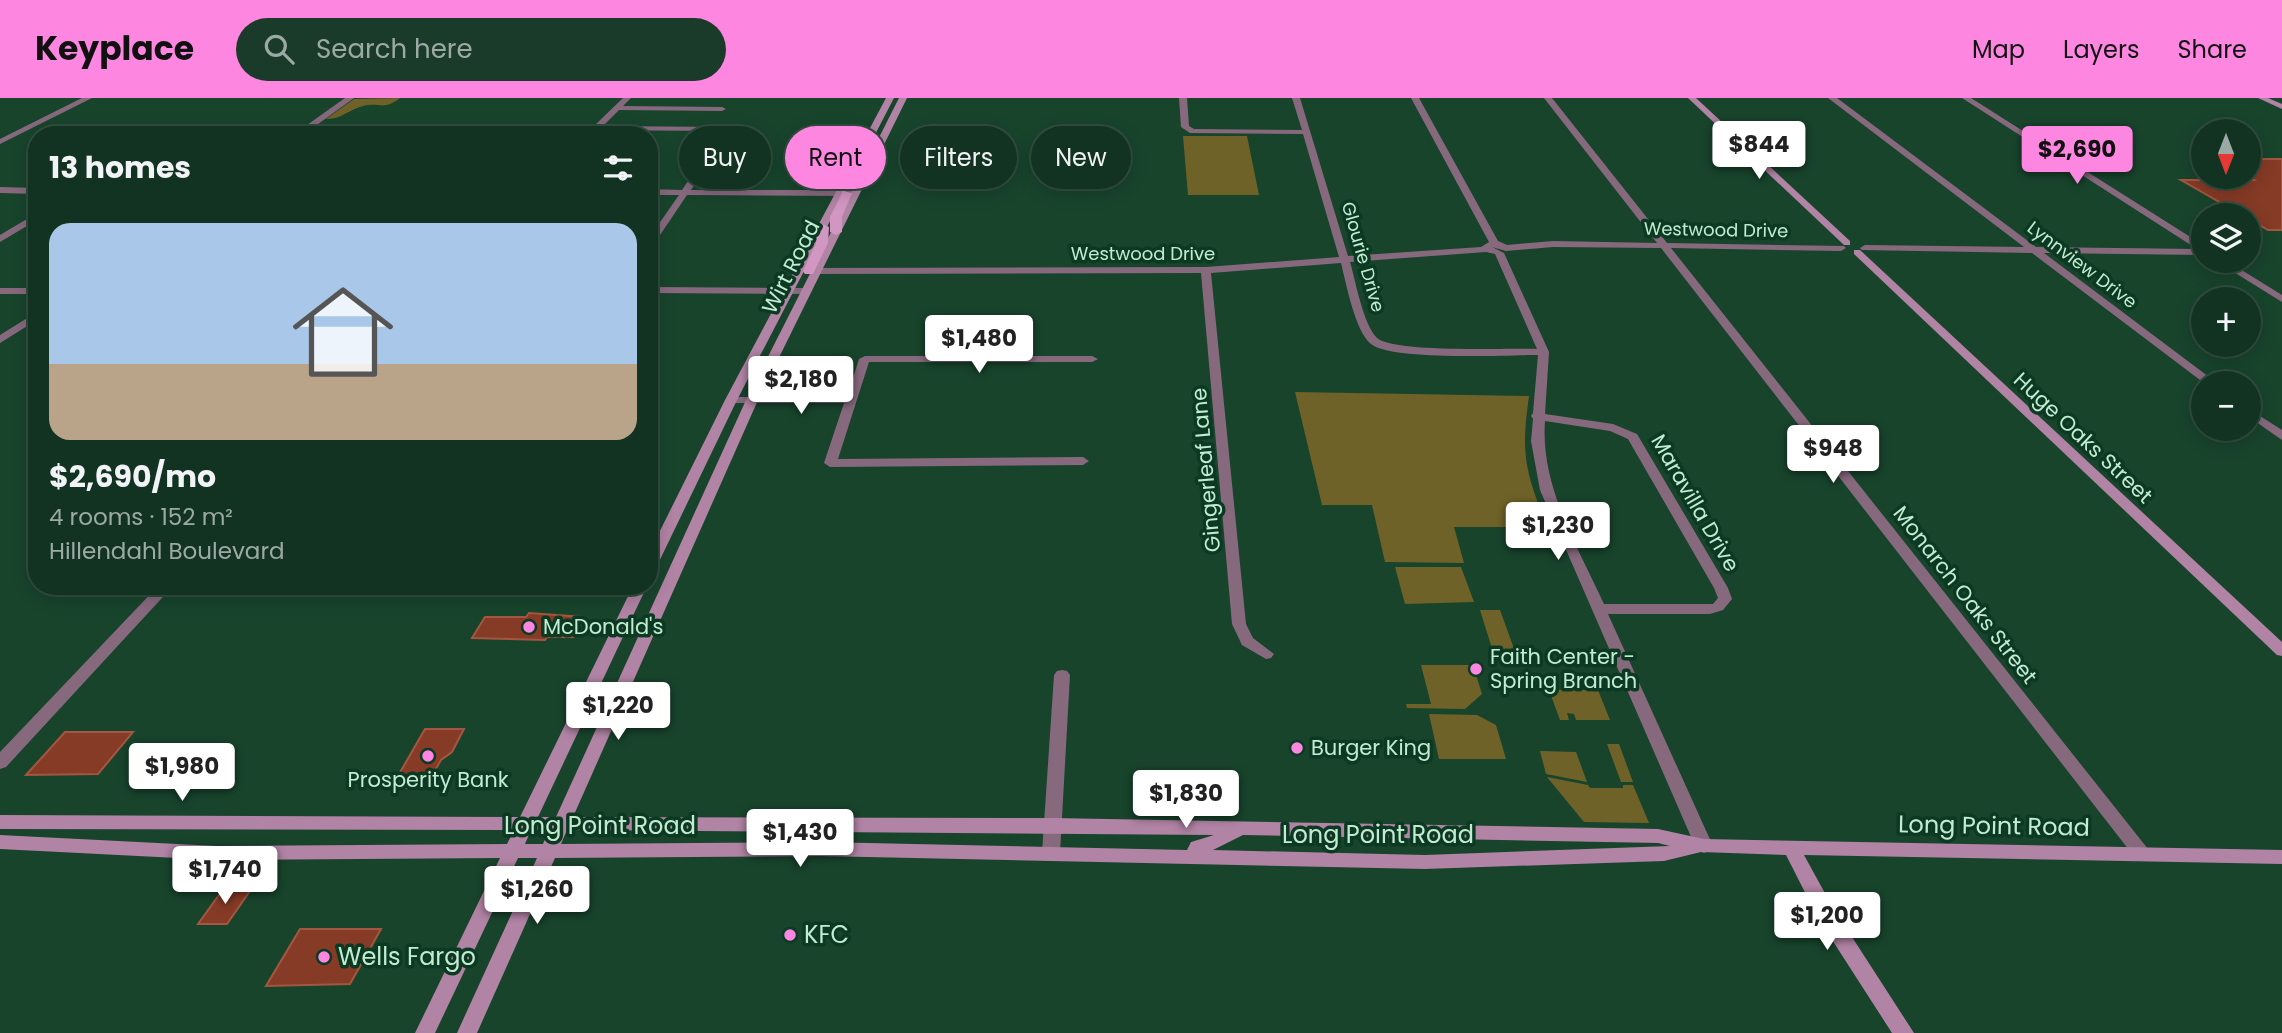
<!DOCTYPE html>
<html lang="en">
<head>
<meta charset="utf-8">
<style>
  body { margin:0; font-family:Poppins,sans-serif; background:#1b3b2a; color:#f1f3f6; height:100vh; display:flex; flex-direction:column; font-size:26px; white-space:nowrap }
  * { box-sizing:border-box; margin:0 }
  p { font-size:23px; color:#9caaa5 }
  .icon { flex:none; width:38px; height:38px; fill:none; stroke:currentColor; stroke-width:2; stroke-linecap:round; stroke-linejoin:round }
  .map { position:relative; flex:1; overflow:hidden }
  .side { position:absolute; left:28px; top:28px; width:630px; height:469px; display:flex; flex-direction:column; background:#123321; border-radius:28px; box-shadow:0 4px 18px #0003,0 0 0 2px #314e3f }
  .side>* { flex:none }
  .banner { position:absolute; left:679px; top:28px; width:665px; height:63px; display:flex; gap:14px }
  .needle { width:46px; rotate:180deg }
  .buttons { position:absolute; left:2191px; top:21px; display:grid; gap:14px }
  .buttons a { display:grid; place-items:center; width:70px; height:70px; border-radius:50%; background:#123321; box-shadow:0 4px 18px #0003,0 0 0 2px #314e3f; font-size:35px }
  .price { position:absolute; translate:-50% -60px; padding:0 16px; border-radius:7px; background:#fff; color:#222; font-size:23px; line-height:46px; filter:drop-shadow(0 2px 4px #0008) }
  .price::after { content:''; position:absolute; left:50%; top:42px; width:21px; height:16px; margin-left:-10px; background:inherit; clip-path:polygon(0 0,100% 0,50% 100%) }
  .price.selected { background:#fd86e1; color:#111 }
  ul { padding:0; list-style:none }
  li { display:grid; align-content:center; gap:14px; height:371px; padding:0 21px }
  li span { display:grid; place-items:center; height:217px; border-radius:21px; color:#555 }
  li>.icon { margin-inline-start:auto }
  span .icon { width:126px; height:126px; fill:#fffc; stroke-width:1 }
  li b { font-size:30px }
  h2 { display:flex; justify-content:space-between; align-items:center; height:84px; padding:0 21px; font-size:30px }
  .tag { padding:0 24px; border-radius:32px; background:#123321; box-shadow:0 4px 18px #0003,0 0 0 2px #314e3f; font-size:24px; line-height:63px }
  .tag.selected { background:#fd86e1; color:#111 }
  header { display:flex; align-items:center; gap:42px; box-sizing:border-box; height:98px; padding:0 35px; background:#fd86e1; color:#111 }
  header strong { font-size:33px }
  nav { display:flex; gap:38px; margin-inline-start:auto; font-size:24px }
  .search { width:490px; height:63px; background:#1b3b2a; display:flex; align-items:center; gap:18px; box-sizing:border-box; padding:0 24px; border-radius:38px; color:#9caaa5; font-size:26px }
  .map>svg:first-child { display:block }
</style>
</head>
<body>
<header>
<strong>Keyplace</strong>
<div class="search"><svg class="icon" aria-label="search" viewBox="0 0 24 24"><circle cx="10" cy="10" r="6"/><path d="M15 15l6 6"/></svg>Search here</div>
<nav><a>Map</a><a>Layers</a><a>Share</a></nav>
</header>
<div class="map">
<svg width="2282" height="935" viewBox="0 0 2282 935">
  <rect width="100%" height="100%" fill="#18442c"/>
  <g fill="#6f6228">
    <path d="M400,0C383,13 381,4 363,8C350,11 340,22 326,21L354,1Z"/>
    <polygon points="1183,38 1247,38 1259,97 1188,97"/>
    <path d="M1295,294L1529,298C1522,349 1523,367 1542,415L1526,416L1528,421H1544L1548,429H1454L1464,465L1385,464L1372,407H1322Z"/>
    <polygon points="1395,469 1461,469 1474,504 1405,506"/>
    <polygon points="1480,512 1500,512 1517,559 1495,560"/>
    <polygon points="1421,567 1473,567 1482,596 1465,611 1407,610 1406,606 1431,606"/>
    <polygon points="1549,592 1598,592 1610,622 1576,622 1574,616 1567,615 1569,622 1560,622"/>
    <polygon points="1429,616 1477,617 1496,627 1506,661 1439,661"/>
    <polygon points="1607,646 1619,646 1633,684 1621,684"/>
    <polygon points="1540,653 1576,654 1587,684 1546,676"/>
    <polygon points="1547,679 1588,687 1590,690 1623,690 1623,687 1633,687 1649,725 1584,724"/>
  </g>
  <g fill="#853b26" stroke="#a45640" stroke-width="2">
    <polygon points="2249,61 2282,61 2282,132 2268,132 2249,121 2249,117 2242,117 2181,82 2254,82 2249,79"/>
    <polygon points="529,515 583,519 574,539 547,539 545,542 472,540 485,519 526,519"/>
    <polygon points="425,631 464,631 452,654 441,662 425,690 391,690"/>
    <polygon points="65,634 133,634 98,676 26,677"/>
    <polygon points="224,790 252,790 227,826 198,826"/>
    <polygon points="300,831 381,831 350,886 266,888"/>
  </g>
  <g fill="none" stroke-linecap="round" stroke-linejoin="round">
    <g fill="#87697e" fill-rule="evenodd">
      <polygon points="82,0 92,0 0,46 0,41"/>
      <polygon points="345,0 354,0 303,37 293,37"/>
      <polygon points="623,0 631,0 623,8 722,9 726,11 722,13 619,12 603,28 723,29 727,31 723,33 577,32 573,30 577,28 594,28"/>
      <path d="M1179,0H1187L1189,28L1194,31L1302,32L1292,0H1300L1348,158L1481,149L1489,144L1411,0H1419L1498,143L1507,147L1553,143L1657,145L1544,0H1552L1667,145L1844,148L1846,150L1841,153L1671,150L2148,751L2151,756L2148,761L2142,763L2136,761L1661,150L1553,149L1506,153L1492,149L1504,155L1549,254L1545,316L1613,326L1637,336L1728,490L1732,501L1723,512L1710,516H1608L1713,748L1710,753L1704,755L1698,753L1695,748L1540,392L1531,343L1533,321L1531,318L1533,315L1538,257C1506,257 1392,263 1371,246C1355,233 1346,185 1341,165L1211,175L1246,526L1253,540L1274,556L1271,560L1266,561L1242,547L1232,526L1201,175L806,176L801,173L806,170L1206,169L1339,159L1303,36L1190,35L1181,29ZM1486,154L1495,156L1537,251C1510,250 1393,255 1377,240C1363,226 1356,184 1350,164ZM1545,323L1610,333L1628,341L1714,490L1718,500L1713,506H1604C1578,449 1540,388 1545,323Z"/>
      <polygon points="1828,0 1837,0 2036,149 2197,151 1962,0 1971,0 2203,147 2203,157 2044,155 2217,285 2204,285 2032,155 1862,152 1860,150 1865,147 2024,149"/>
      <polygon points="716,42 723,44 691,92 854,92 858,95 854,98 687,97 652,149 649,150 649,140 679,97 649,97 649,91 682,92"/>
      <polygon points="0,89 37,90 37,96 0,95"/>
      <polygon points="37,115 37,122 0,144 0,137"/>
      <polygon points="2216,163 2227,163 2282,197 2282,204"/>
      <polygon points="649,189 805,190 810,193 805,196 649,195"/>
      <rect x="0" y="190" width="37" height="6"/>
      <polygon points="37,214 37,222 0,245 0,237"/>
      <polygon points="865,258 1092,258 1098,261 1092,264 869,264 838,361 1083,359 1089,363 1083,367 830,369 824,365 844,305 731,305 725,302 731,299 847,299 859,261"/>
      <polygon points="2249,311 2282,332 2282,342 2249,319"/>
      <polygon points="158,488 173,488 6,669 0,671 0,654"/>
      <polygon points="1062,572 1067,573 1070,577 1060,755 1057,760 1051,762 1045,760 1042,755 1054,577 1057,573"/>
    </g>
    <g fill="#b183a4" fill-rule="evenodd">
      <polygon points="886,0 894,0 737,302 656,470 649,474 649,455 725,302"/>
      <path d="M899,0H907L758,302L573,719L1052,720L1658,731L1704,741L2282,752V766L1804,757L1832,808L1914,935H1892L1818,820L1786,757L1701,754L1664,763L1425,771L821,758L555,760L477,935H457L537,760H518L435,935H415L500,760L217,762L0,751V737L217,748L507,746L514,732L0,731V717L520,719L633,488H647L538,719H556L746,302ZM531,732H549L543,746H525ZM567,732L1214,737L1191,744L1187,752L821,744L561,746ZM1243,737L1658,745L1670,748L1425,757L1213,752Z"/>
      <polygon points="1688,0 1696,0 1850,143 1850,147 1844,147"/>
      <polygon points="2258,0 2268,0 2282,6 2282,11"/>
      <polygon points="1854,152 1860,152 2282,544 2282,558 2277,557 1854,156"/>
    </g>
    <g fill="#d296c2" fill-rule="evenodd">
      <polygon points="843,93 852,95 842,119 842,134 836,137 830,134 830,119"/>
      <polygon points="823,126 829,129 828,145 813,176 805,176 803,173 816,145 817,129"/>
    </g>
  </g>
  <g fill="#fd86e1" stroke="#0b3922" stroke-width="2.5">
    <circle cx="529" cy="529" r="7"/>
    <circle cx="1476" cy="571" r="7"/>
    <circle cx="1297" cy="650" r="7"/>
    <circle cx="428" cy="658" r="7"/>
    <circle cx="790" cy="837" r="7"/>
    <circle cx="324" cy="859" r="7"/>
  </g>
  <g text-anchor="middle" stroke-width="7" stroke-linejoin="round" paint-order="stroke">
    <g font-size="18" fill="#c3ebd1" stroke="#0b3922">
      <text transform="translate(1716 132) rotate(1)" y="6">Westwood Drive</text>
      <text x="1143" y="162">Westwood Drive</text>
      <text transform="translate(1363 159) rotate(74)" y="6">Glourie Drive</text>
      <text transform="translate(2082 167) rotate(37)" y="6">Lynnview Drive</text>
    </g>
    <g font-size="21" fill="#c3ebd1" stroke="#0b3922">
      <text transform="translate(791 169) rotate(-63)" y="7">Wirt Road</text>
      <text transform="translate(2083 340) rotate(43)" y="7">Huge Oaks Street</text>
      <text transform="translate(1206 372) rotate(-95)" y="7">Gingerleaf Lane</text>
      <text transform="translate(1695 405) rotate(60)" y="7">Maravilla Drive</text>
      <text transform="translate(1965 497) rotate(52)" y="7">Monarch Oaks Street</text>
    </g>
    <g font-size="21" fill="#c3ebd1" stroke="#0b3922" text-anchor="start">
      <text x="543" y="536">McDonald's</text>
      <text x="1490" y="566">Faith Center -<tspan x="1490" dy="24">Spring Branch</tspan></text>
      <text x="1311" y="657">Burger King</text>
      <text x="428" y="689" text-anchor="middle">Prosperity Bank</text>
    </g>
    <g font-size="24" fill="#c3ebd1" stroke="#0b3922">
      <text x="600" y="736">Long Point Road</text>
      <text transform="translate(1994 728) rotate(1)" y="8">Long Point Road</text>
      <text x="1378" y="745">Long Point Road</text>
    </g>
    <g font-size="24" fill="#c3ebd1" stroke="#0b3922" text-anchor="start">
      <text x="804" y="845">KFC</text>
      <text x="338" y="867">Wells Fargo</text>
    </g>
  </g>
</svg>
<div class="buttons">
<a><svg class="needle" viewBox="-14 -14 28 28"><path d="M0-13l5 13h-10z" fill="#e53935"/><path d="M0 13l5-13h-10z" fill="#9caaa5"/></svg></a>
<a><svg class="icon" aria-label="layers" viewBox="0 0 24 24"><path d="M12 4l9 5-9 5-9-5zM3 14l9 5 9-5"/></svg></a>
<a>+</a>
<a>−</a>
</div>
<b class="price" style="left:1759px;top:83px">$844</b>
<b class="price selected" style="left:2077px;top:88px">$2,690</b>
<b class="price" style="left:979px;top:277px">$1,480</b>
<b class="price" style="left:801px;top:318px">$2,180</b>
<b class="price" style="left:1833px;top:387px">$948</b>
<b class="price" style="left:1558px;top:464px">$1,230</b>
<b class="price" style="left:618px;top:644px">$1,220</b>
<b class="price" style="left:182px;top:705px">$1,980</b>
<b class="price" style="left:1186px;top:732px">$1,830</b>
<b class="price" style="left:800px;top:771px">$1,430</b>
<b class="price" style="left:225px;top:808px">$1,740</b>
<b class="price" style="left:537px;top:828px">$1,260</b>
<b class="price" style="left:1827px;top:854px">$1,200</b>
<div class="banner">
<a class="tag">Buy</a>
<a class="tag selected">Rent</a>
<a class="tag">Filters</a>
<a class="tag">New</a>
</div>
<section class="side">
<h2>13 homes<svg class="icon" aria-label="filters" viewBox="0 0 24 24"><path d="M4 7h16M4 17h16"/><circle cx="9" cy="7" r="2"/><circle cx="15" cy="17" r="2"/></svg></h2>
<ul>
<li><span style="background:linear-gradient(#a9c7e8 65%,#b9a48a 0)"><svg class="icon" aria-label="home" viewBox="0 0 24 24"><path d="M3 11l9-7 9 7M6 9v11h12V9"/></svg></span><div><b>$2,690/mo</b><p>4 rooms · 152 m²</p><p>Hillendahl Boulevard</p></div></li>
</ul>
</section>
</div>
</body>
</html>
